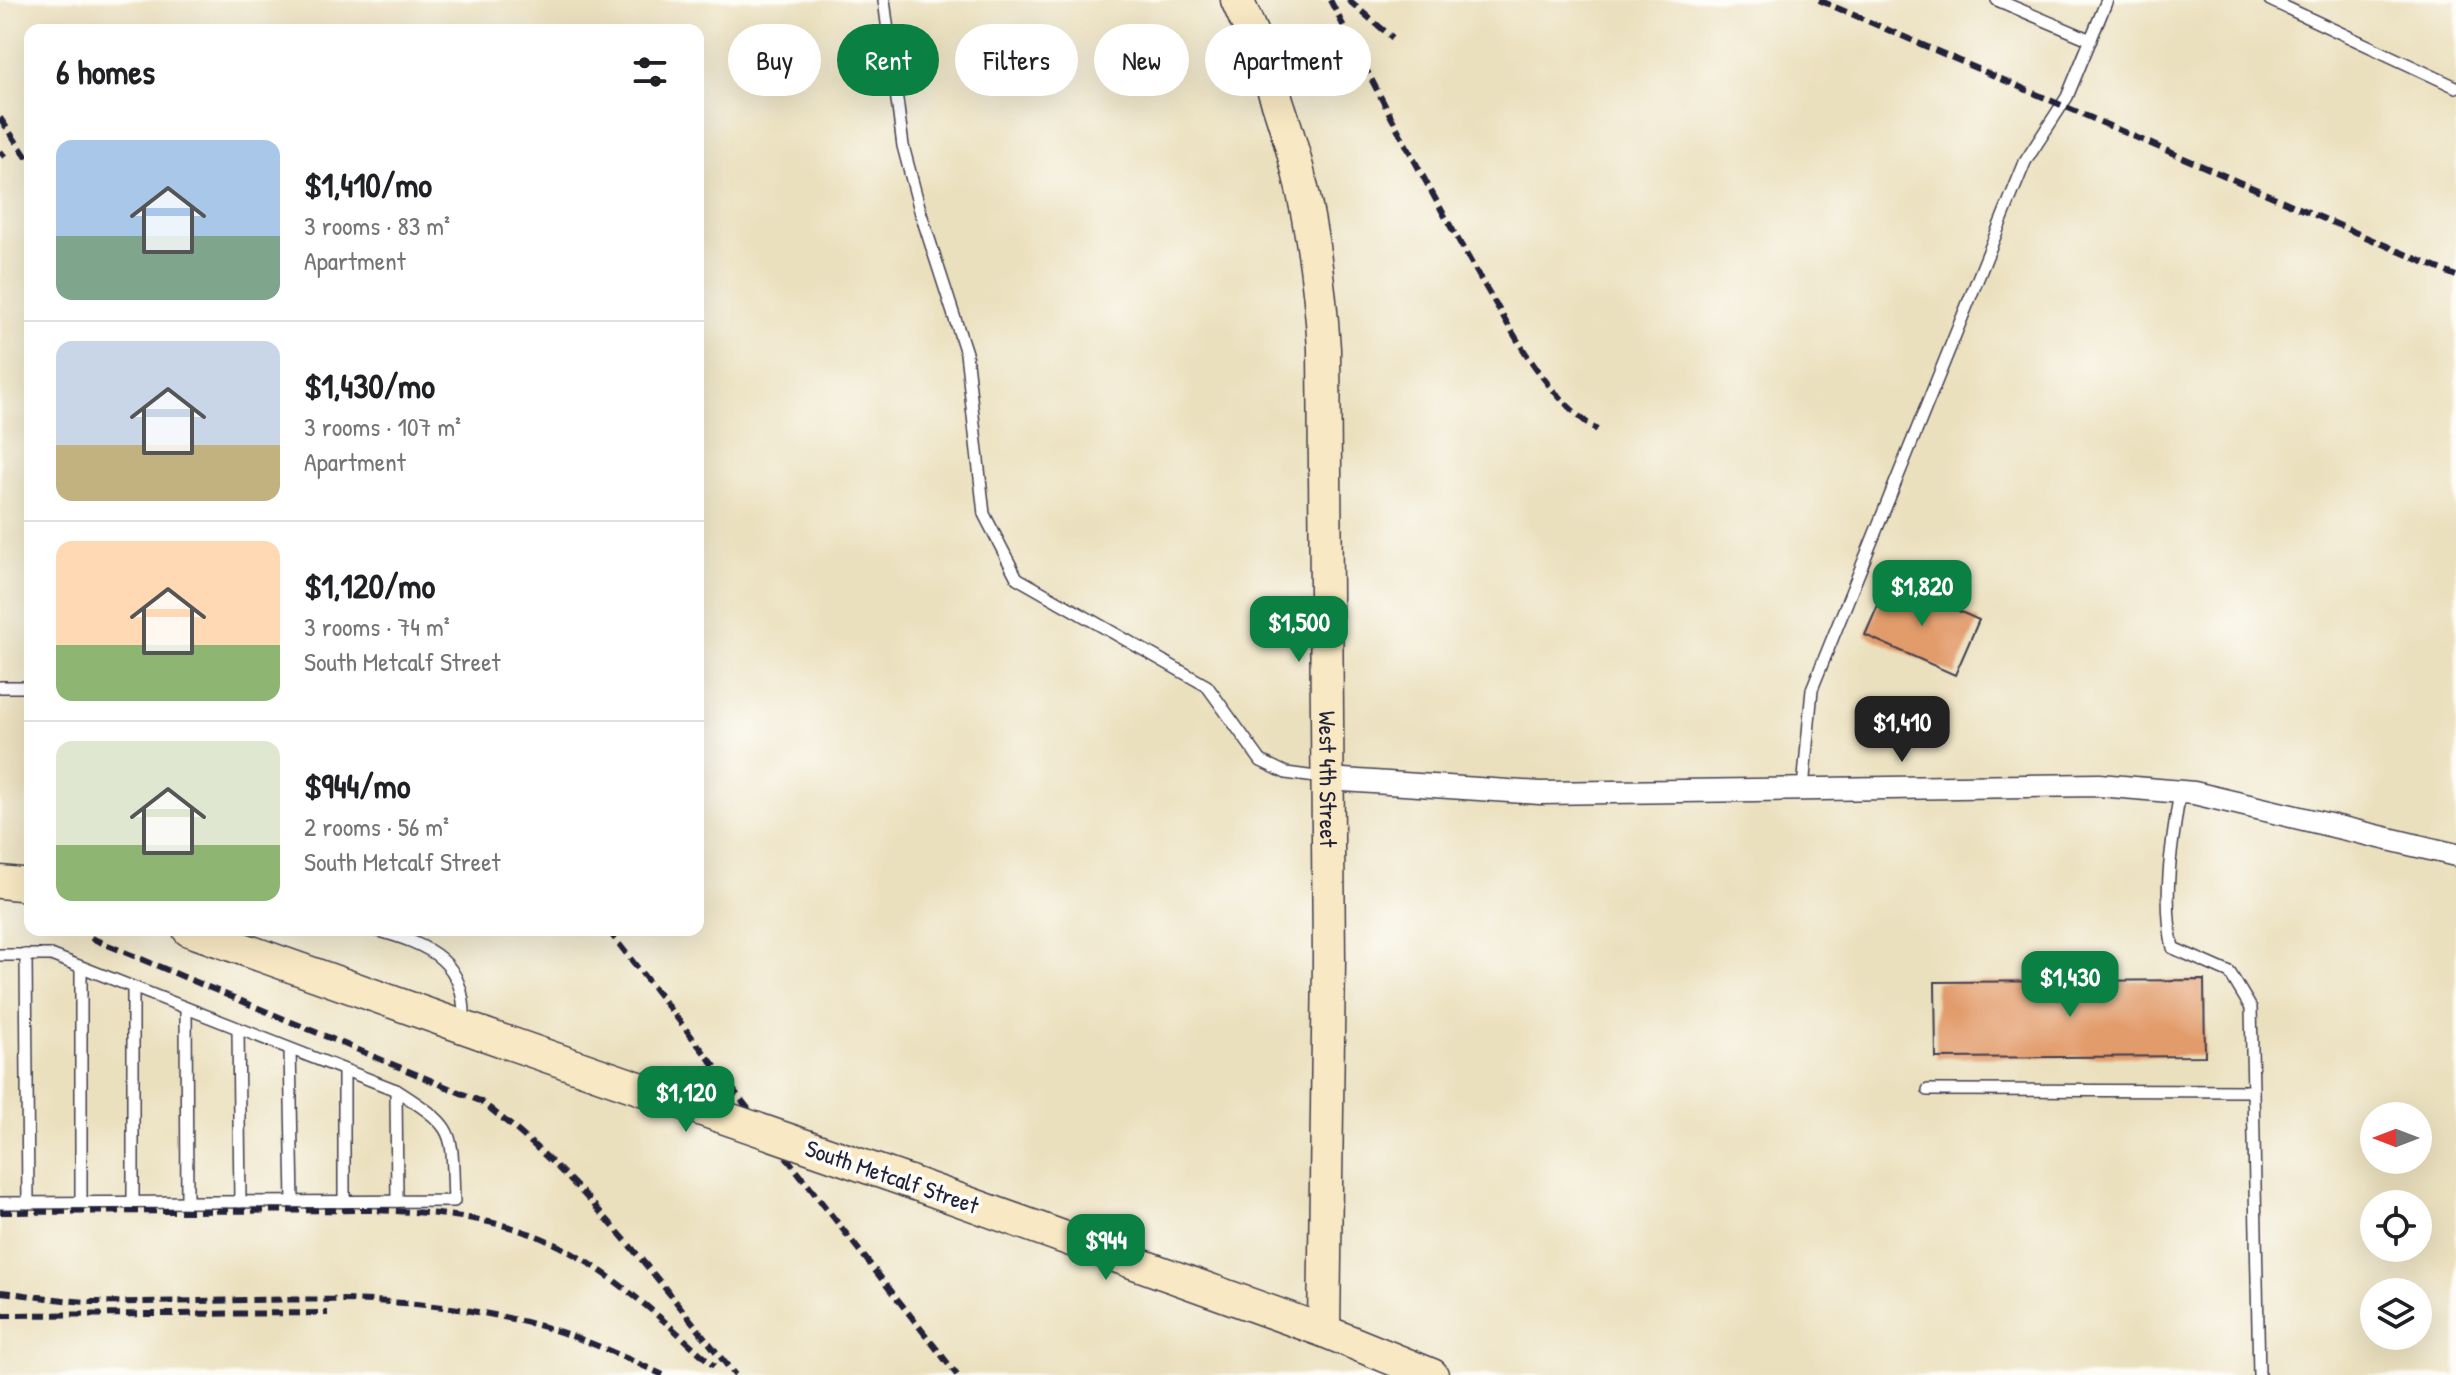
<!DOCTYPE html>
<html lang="en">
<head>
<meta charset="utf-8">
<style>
  body { margin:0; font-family:"Patrick Hand",sans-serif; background:#f6f6f6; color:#202124; height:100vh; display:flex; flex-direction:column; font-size:30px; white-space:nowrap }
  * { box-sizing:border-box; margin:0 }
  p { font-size:26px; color:#757577 }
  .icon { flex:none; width:44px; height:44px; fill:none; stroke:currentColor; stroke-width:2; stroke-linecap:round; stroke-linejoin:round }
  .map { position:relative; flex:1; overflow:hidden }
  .side { position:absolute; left:24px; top:24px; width:680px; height:912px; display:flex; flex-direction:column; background:#fff; border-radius:16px; box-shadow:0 8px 32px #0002 }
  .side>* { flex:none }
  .guide { position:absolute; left:728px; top:24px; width:760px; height:72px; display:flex; gap:16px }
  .needle { width:52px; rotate:270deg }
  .controls { position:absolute; left:2360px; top:1102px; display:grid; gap:16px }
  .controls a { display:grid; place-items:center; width:72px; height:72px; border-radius:50%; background:#fff; box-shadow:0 8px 32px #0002; font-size:40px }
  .price { position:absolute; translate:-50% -68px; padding:0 18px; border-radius:16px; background:#0b8043; color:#fff; font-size:26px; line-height:52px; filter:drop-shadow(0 2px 4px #0008) }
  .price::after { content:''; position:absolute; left:50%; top:48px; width:24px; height:18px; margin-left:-12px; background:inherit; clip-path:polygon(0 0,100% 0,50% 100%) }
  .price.active { background:#222; color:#fff }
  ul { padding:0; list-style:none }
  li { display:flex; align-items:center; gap:24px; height:200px; padding:0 32px }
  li+li { border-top:2px solid #e0e0e0 }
  li span { display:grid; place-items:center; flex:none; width:224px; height:160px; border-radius:16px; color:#555 }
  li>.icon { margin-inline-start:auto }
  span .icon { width:96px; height:96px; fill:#fffc; stroke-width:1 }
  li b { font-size:34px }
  h2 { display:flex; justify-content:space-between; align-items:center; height:96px; padding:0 32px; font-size:34px }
  .tag { padding:0 28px; border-radius:36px; background:#fff; box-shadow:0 8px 32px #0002; font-size:28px; line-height:72px }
  .tag.active { background:#0b8043; color:#fff }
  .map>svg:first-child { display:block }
</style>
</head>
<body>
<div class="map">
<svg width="2456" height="1375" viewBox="0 0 2456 1375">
  <rect width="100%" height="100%" fill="#fdfcf7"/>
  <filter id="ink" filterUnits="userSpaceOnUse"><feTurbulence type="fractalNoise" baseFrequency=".0125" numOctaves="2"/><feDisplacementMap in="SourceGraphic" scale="16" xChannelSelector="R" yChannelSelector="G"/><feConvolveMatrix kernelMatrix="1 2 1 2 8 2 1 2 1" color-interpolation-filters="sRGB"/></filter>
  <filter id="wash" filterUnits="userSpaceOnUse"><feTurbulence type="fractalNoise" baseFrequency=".006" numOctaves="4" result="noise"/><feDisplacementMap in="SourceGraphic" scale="32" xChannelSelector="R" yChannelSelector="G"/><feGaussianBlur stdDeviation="1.8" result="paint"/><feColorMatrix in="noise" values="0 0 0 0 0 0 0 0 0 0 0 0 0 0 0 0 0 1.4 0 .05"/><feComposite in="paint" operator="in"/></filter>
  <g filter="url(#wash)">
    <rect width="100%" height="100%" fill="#ebe0be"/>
    <g id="blocks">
      <g fill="#e29b6b">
        <polygon points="1889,580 1979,620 1955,675 1865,635"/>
        <polygon points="2204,980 2205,1056 1936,1058 1935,982"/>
      </g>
    </g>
  </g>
  <g filter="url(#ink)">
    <use href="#blocks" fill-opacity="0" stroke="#403e4f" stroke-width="2"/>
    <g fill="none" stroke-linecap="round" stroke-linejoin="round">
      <g stroke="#403e4f" stroke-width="14">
        <g id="lane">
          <polyline points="884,0 903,146 921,214 966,353 984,514 1017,578 1207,686 1261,761 1286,773 1323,778"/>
          <polyline points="1997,0 2091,40"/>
          <polyline points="2270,0 2456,87"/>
          <polyline points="0,687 30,687"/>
          <polyline points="1803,789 1812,689 2025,162 2067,97 2107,0"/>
          <path d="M2180,792C2172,841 2162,898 2173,948L2230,973L2251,1008L2253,1091"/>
          <path d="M376,930C430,945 467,961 464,1024"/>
          <path d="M0,955H51L396,1090C459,1130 451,1130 454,1201L0,1203"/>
          <polyline points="26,955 28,1203"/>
          <polyline points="81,967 81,1202"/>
          <polyline points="133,988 133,1202"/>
          <polyline points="186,1008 187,1202"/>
          <polyline points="238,1029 240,1202"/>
          <polyline points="290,1049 293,1202"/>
          <polyline points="344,1070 344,1202"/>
          <polyline points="396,1090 397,1201"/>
          <polyline points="1928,1090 2253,1091 2259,1375"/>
        </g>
      </g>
      <g stroke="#403e4f" stroke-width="25">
        <polyline id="street" points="1328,779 1540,793 2099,785 2194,793 2456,855"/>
      </g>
      <g stroke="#403e4f" stroke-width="35">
        <g id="secondary">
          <path id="s1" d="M1237,0C1291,119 1316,219 1324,349L1329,961L1324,1331"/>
          <polyline points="0,882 30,885"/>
          <polyline points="189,930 483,1034"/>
          <polyline points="907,1181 1324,1331 1432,1375"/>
        </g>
      </g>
      <use href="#lane" stroke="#fff" stroke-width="11"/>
      <use href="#street" stroke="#fff" stroke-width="22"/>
      <use href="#secondary" stroke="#f8e8c3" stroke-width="32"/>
      <g stroke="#22223b" stroke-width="6" stroke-dasharray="12 6" stroke-linecap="butt">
        <path d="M1330,0C1379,94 1428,189 1482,281C1515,335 1543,393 1597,430"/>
        <polyline points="1348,0 1393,38"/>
        <polyline points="1819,0 2456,276"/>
        <polyline points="0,118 30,162"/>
        <polyline points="0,151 5,157"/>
        <polyline points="608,930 957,1375"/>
        <path d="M91,938L480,1101C585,1179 653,1275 735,1375"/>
        <path d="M0,1212L370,1210C429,1212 491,1216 546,1240C609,1268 663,1320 714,1366"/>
        <path d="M0,1292C30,1295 61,1301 91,1302C233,1304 381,1287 521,1321C570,1332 618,1354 663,1375"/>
        <polyline points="0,1315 328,1313"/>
      </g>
      <g stroke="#403e4f" stroke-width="35" stroke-linecap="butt">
        <polyline id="secondary-bridge" points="483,1034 907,1181"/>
      </g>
      <use href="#secondary-bridge" stroke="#f8e8c3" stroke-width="32"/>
    </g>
  </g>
  <g text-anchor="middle" stroke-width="7" stroke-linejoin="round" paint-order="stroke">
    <g font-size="24" fill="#22223b" stroke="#fdfcf7">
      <text dy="8" stroke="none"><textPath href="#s1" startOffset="792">West 4th Street</textPath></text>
      <text transform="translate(892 1177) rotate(19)" y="8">South Metcalf Street</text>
    </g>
  </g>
</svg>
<div class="controls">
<a><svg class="needle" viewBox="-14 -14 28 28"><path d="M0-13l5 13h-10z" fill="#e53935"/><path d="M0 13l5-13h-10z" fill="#757577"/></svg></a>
<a><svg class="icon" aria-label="locate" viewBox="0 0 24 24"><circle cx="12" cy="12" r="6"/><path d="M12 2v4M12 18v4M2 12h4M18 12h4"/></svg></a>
<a><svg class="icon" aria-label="layers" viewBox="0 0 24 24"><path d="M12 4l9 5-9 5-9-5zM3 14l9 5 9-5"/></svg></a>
</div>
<b class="price" style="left:1922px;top:628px">$1,820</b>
<b class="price" style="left:1299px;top:664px">$1,500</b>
<b class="price active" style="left:1902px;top:764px">$1,410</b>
<b class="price" style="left:2070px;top:1019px">$1,430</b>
<b class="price" style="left:686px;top:1134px">$1,120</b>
<b class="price" style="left:1106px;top:1282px">$944</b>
<div class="guide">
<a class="tag">Buy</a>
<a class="tag active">Rent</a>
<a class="tag">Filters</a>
<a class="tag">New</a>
<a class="tag">Apartment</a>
</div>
<section class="side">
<h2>6 homes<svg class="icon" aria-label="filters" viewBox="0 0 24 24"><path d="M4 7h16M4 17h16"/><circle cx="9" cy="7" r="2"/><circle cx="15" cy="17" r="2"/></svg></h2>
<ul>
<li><span style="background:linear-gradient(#a9c7e8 60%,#7fa58c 0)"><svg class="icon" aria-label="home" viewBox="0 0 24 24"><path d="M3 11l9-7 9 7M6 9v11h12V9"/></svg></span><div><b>$1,410/mo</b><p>3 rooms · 83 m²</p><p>Apartment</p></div></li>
<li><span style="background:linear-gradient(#c9d6e8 65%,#c2b280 0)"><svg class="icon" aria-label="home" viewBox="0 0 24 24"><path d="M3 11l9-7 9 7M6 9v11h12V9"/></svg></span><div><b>$1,430/mo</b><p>3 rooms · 107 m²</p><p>Apartment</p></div></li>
<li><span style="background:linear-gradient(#ffd9b3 65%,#8fb573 0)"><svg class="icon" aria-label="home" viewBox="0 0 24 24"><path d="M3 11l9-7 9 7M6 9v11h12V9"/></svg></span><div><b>$1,120/mo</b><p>3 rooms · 74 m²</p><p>South Metcalf Street</p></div></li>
<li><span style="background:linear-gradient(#dfe7d0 65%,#8fb573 0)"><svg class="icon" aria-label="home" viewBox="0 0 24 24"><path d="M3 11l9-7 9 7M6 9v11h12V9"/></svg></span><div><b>$944/mo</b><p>2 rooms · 56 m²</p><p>South Metcalf Street</p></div></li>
</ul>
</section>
</div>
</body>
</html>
